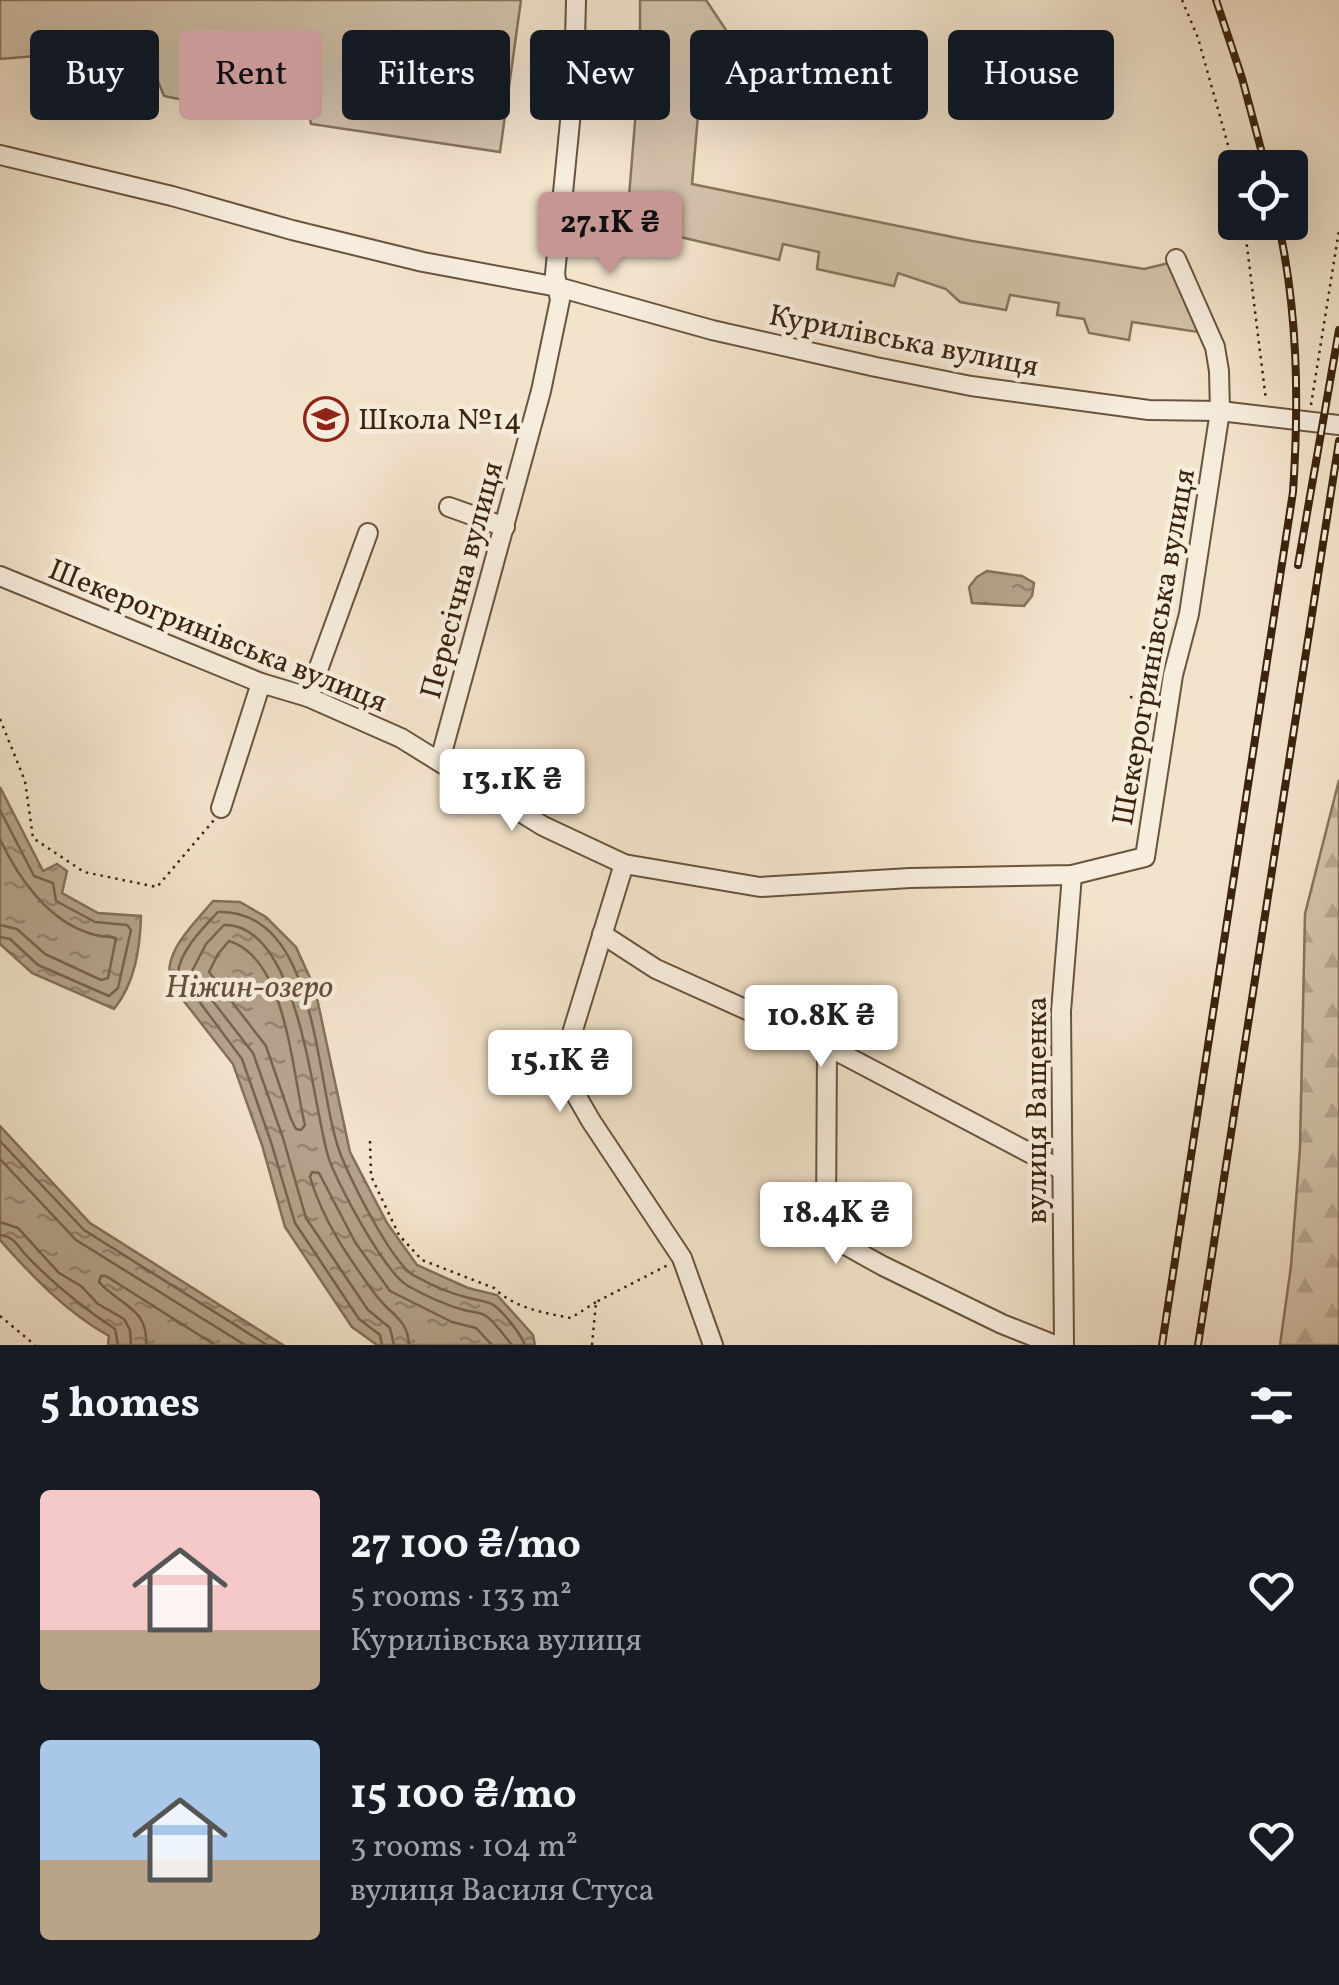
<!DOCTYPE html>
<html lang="en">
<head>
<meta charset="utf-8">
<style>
  body { margin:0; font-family:Vollkorn,serif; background:#20242c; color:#f1f3f6; height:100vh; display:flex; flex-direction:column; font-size:38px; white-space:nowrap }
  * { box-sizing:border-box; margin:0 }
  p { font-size:32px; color:#9ea1a6 }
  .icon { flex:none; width:55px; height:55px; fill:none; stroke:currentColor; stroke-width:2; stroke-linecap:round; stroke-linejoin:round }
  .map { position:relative; height:1345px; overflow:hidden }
  .panel { display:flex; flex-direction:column; background:#171b24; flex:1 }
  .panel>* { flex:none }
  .hud { position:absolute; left:30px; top:30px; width:1280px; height:90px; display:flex; gap:20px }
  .buttons { position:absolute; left:1218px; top:150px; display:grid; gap:20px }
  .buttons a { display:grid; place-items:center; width:90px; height:90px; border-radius:10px; background:#171b24; box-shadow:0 10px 40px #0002; font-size:50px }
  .price { position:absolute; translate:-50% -85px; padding:0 22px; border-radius:10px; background:#fff; color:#222; font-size:32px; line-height:65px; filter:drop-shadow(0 2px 5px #0008) }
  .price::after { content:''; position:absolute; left:50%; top:60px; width:30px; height:22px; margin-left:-15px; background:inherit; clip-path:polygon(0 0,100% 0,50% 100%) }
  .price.selected { background:#c59692; color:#111 }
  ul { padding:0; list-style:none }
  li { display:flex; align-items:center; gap:30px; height:250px; padding:0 40px }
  li span { display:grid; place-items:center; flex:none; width:280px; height:200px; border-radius:10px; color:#555 }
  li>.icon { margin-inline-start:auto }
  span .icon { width:120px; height:120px; fill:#fffc; stroke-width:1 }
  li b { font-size:42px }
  h2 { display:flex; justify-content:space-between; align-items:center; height:120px; padding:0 40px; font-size:42px }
  .pill { padding:0 35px; border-radius:10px; background:#171b24; box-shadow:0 10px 40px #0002; font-size:35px; line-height:90px }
  .pill.selected { background:#c59692; color:#111 }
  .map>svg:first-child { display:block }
</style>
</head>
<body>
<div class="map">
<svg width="1339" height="1345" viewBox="0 0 1339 1345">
  <defs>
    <pattern id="forest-firs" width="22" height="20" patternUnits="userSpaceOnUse" patternTransform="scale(2.5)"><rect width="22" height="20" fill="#d3c3ab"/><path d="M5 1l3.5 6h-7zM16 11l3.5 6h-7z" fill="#b6a792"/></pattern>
    <pattern id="water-ripples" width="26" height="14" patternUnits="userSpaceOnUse" patternTransform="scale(2.5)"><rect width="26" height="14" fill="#b4a28b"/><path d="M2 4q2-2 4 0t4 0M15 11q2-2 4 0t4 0" fill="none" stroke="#948470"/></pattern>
  </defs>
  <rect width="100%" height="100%" fill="#f2e3cb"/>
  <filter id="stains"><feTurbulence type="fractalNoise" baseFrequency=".002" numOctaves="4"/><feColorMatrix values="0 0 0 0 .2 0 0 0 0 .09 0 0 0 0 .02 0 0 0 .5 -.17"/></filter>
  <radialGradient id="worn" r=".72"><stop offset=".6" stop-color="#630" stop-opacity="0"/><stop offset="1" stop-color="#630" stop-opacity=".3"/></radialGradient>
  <g fill="#d3c3ab" stroke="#87745c" stroke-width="2.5">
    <polygon points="0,0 521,0 500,152 311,124 305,96 248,98 246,113 164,96 155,74 90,92 54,87 35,56 0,59"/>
    <polygon points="640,0 706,0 734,42 702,70 692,184 972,241 1144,269 1169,263 1198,332 1132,322 1129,340 1089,333 1084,319 1057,315 1059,303 1010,295 1006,310 960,302 946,289 898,273 894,286 817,269 819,252 783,244 779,260 680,237 681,219 659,214 656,228 627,222 640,59 662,60 663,34 640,33"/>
  </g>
  <polygon fill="url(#forest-firs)" stroke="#87745c" stroke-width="2.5" points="1339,780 1339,1345 1280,1345 1291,1266 1300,1148 1305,914"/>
  <g fill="url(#water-ripples)" stroke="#847059" stroke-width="2.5">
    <polygon points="987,571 1022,576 1034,583 1032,596 1024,606 972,603 969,587 977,577"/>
    <path d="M0,787L43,871L57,864L67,871L62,893L98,913L141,916C140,949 135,983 114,1009L32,973L0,944Z"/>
    <path d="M213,901L240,902L266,917L296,947L315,989L350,1152L387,1223L417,1265L468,1288L497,1295L533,1335L535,1345H377L352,1327L285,1227L262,1145L233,1064L172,986C159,955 194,924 213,901Z"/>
    <path d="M0,1126L90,1223L283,1345H108L109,1336C66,1312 33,1277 0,1240Z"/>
  </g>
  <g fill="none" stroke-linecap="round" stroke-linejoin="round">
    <g stroke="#78634c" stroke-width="2.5">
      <polyline points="0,810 34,876 53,883 56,901 95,922 127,925 131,930 118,988 109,996 38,965 10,939 0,937"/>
      <path d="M0,839C18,878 49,922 92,934C100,937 108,936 116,938L108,978L101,980L45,954L17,929L0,925"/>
      <path d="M229,941C287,958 292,1074 305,1125L301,1130L296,1129L291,1119L266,1046L209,972L218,954Z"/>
      <polyline points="0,1141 84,1230 267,1345"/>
      <polyline points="0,1159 76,1240 245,1345"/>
      <polyline points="0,1222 18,1228 59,1273 81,1286 98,1304 124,1319 130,1330 131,1345"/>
      <path d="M0,1235C12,1236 17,1244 24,1253C51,1282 82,1307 115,1329L118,1345"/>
      <path d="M146,1345C149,1308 119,1305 99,1282L101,1276H106L215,1345"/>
      <path d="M382,1345L380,1335L359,1319L295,1223L271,1142L242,1059L178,973C180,951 203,928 218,912C322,909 314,1092 342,1158C353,1184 391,1261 413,1275C429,1284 452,1294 469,1298C476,1300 486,1301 492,1304C503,1311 520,1333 525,1345"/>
      <path d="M394,1345L390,1328L368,1310L306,1218L283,1138L253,1053L191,973L206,944L224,925C299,923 312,1102 328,1156C336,1182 385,1273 408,1286C424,1295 446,1305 464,1310C471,1312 480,1312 486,1316C496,1323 504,1336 512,1345"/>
      <path d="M409,1345C408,1318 389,1314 375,1294C348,1257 323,1221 310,1177L312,1172L319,1173L355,1242L390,1291L452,1322L476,1328L492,1345"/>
    </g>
    <g stroke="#69543d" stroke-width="22">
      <g id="minor">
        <polyline points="0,155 172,196 292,230 423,262 558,287 712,330 876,367 971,386 1149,410 1220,411 1339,425"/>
        <polyline points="449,507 505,527"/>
        <polyline points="0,576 261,683 308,697 401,738 543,826 624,864 760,887 910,878 1072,875 1145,857 1173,675 1189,614 1220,411 1219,371 1215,347 1176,259"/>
        <polyline points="308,697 368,533"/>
        <polyline points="440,760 541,391 560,300 555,274 574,81 576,0"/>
        <polyline points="221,808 261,683"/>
        <polyline points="624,864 561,1069 591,1121 682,1258 713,1345"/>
        <polyline points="602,934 656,969 827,1046 1062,1170"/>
        <polyline points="827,1046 826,1218 847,1246 883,1266 1002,1324 1055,1345"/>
        <polyline points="1064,1345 1061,1011 1072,875"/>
      </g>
    </g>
    <g stroke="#3b240e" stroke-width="2.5" stroke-dasharray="2.5 5" stroke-linecap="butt">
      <polyline points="1182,0 1198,38 1235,170"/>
      <polyline points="1244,222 1266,400"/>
      <polyline points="1311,405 1339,230"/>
      <polyline points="1130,697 1154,699"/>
      <polyline points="0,719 25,781 33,838 84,872 157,887 214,820"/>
      <path d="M370,1141L371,1176L399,1235L422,1260L494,1288C514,1308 544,1313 571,1318L596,1302"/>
      <polyline points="0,1316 35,1345"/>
      <polyline points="592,1345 596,1302 668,1265"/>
    </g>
    <use href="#minor" stroke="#f7eddd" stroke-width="18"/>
    <g stroke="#3b240e" stroke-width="8">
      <g id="rail">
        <polyline points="1216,0 1242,78 1266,168"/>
        <polyline points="1298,565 1339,330"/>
        <path d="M1162,1345L1293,492C1299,402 1298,311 1278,222"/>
        <polyline points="1198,1345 1339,441"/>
      </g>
    </g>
    <use href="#rail" stroke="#f7eddd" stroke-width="4" stroke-dasharray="11" stroke-linecap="butt"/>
  </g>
  <defs>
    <g id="school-ring" transform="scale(2.25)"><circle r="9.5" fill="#f7eddd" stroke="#8f2418" stroke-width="1.5"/><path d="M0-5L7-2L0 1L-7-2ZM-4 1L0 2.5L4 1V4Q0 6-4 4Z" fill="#8f2418"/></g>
  </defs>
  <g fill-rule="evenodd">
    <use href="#school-ring" x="326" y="419"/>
  </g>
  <g text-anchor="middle" stroke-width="9" stroke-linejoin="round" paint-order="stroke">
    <g font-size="30" fill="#3b240e" stroke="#f7eddd">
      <text transform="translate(904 340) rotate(11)" y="10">Курилівська вулиця</text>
      <text transform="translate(461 580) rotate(-75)" y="10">Пересічна вулиця</text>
      <text transform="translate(218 635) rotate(22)" y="10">Шекерогринівська вулиця</text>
      <text transform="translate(1153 647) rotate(-80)" y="10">Шекерогринівська вулиця</text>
      <text transform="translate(1036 1110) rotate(-90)" y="10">вулиця Ващенка</text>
    </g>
    <g font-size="30" fill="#3b240e" stroke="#f7eddd" text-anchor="start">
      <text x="358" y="429">Школа №14</text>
    </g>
    <g font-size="32" font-style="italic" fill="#65503a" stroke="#f7eddd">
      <text x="249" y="997">Ніжин-озеро</text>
    </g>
  </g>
  <rect width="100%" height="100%" filter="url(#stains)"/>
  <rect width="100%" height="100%" fill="url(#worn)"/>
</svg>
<div class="buttons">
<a><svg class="icon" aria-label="locate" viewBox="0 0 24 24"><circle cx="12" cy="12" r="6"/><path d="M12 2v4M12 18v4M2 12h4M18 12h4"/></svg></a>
</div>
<b class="price selected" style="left:610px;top:277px">27.1K ₴</b>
<b class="price" style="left:512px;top:834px">13.1K ₴</b>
<b class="price" style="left:821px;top:1070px">10.8K ₴</b>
<b class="price" style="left:560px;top:1115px">15.1K ₴</b>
<b class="price" style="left:836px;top:1267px">18.4K ₴</b>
<div class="hud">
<a class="pill">Buy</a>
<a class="pill selected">Rent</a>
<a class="pill">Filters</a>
<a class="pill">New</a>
<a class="pill">Apartment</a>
<a class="pill">House</a>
</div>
</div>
<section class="panel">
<h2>5 homes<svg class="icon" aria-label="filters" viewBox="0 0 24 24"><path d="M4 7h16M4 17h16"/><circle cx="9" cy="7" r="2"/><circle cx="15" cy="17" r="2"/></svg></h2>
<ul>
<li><span style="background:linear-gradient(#f6c9c9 70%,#b9a48a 0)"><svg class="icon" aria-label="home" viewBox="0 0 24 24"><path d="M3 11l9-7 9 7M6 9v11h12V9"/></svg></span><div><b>27 100 ₴/mo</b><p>5 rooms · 133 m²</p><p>Курилівська вулиця</p></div><svg class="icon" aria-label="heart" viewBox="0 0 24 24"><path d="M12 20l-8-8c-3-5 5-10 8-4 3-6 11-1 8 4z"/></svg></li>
<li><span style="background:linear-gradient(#a9c7e8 60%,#b9a48a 0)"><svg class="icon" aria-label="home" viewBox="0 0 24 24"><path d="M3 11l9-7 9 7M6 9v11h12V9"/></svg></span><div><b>15 100 ₴/mo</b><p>3 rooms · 104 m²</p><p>вулиця Василя Стуса</p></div><svg class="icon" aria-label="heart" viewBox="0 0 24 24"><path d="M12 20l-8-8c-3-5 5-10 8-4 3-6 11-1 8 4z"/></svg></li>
</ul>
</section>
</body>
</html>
